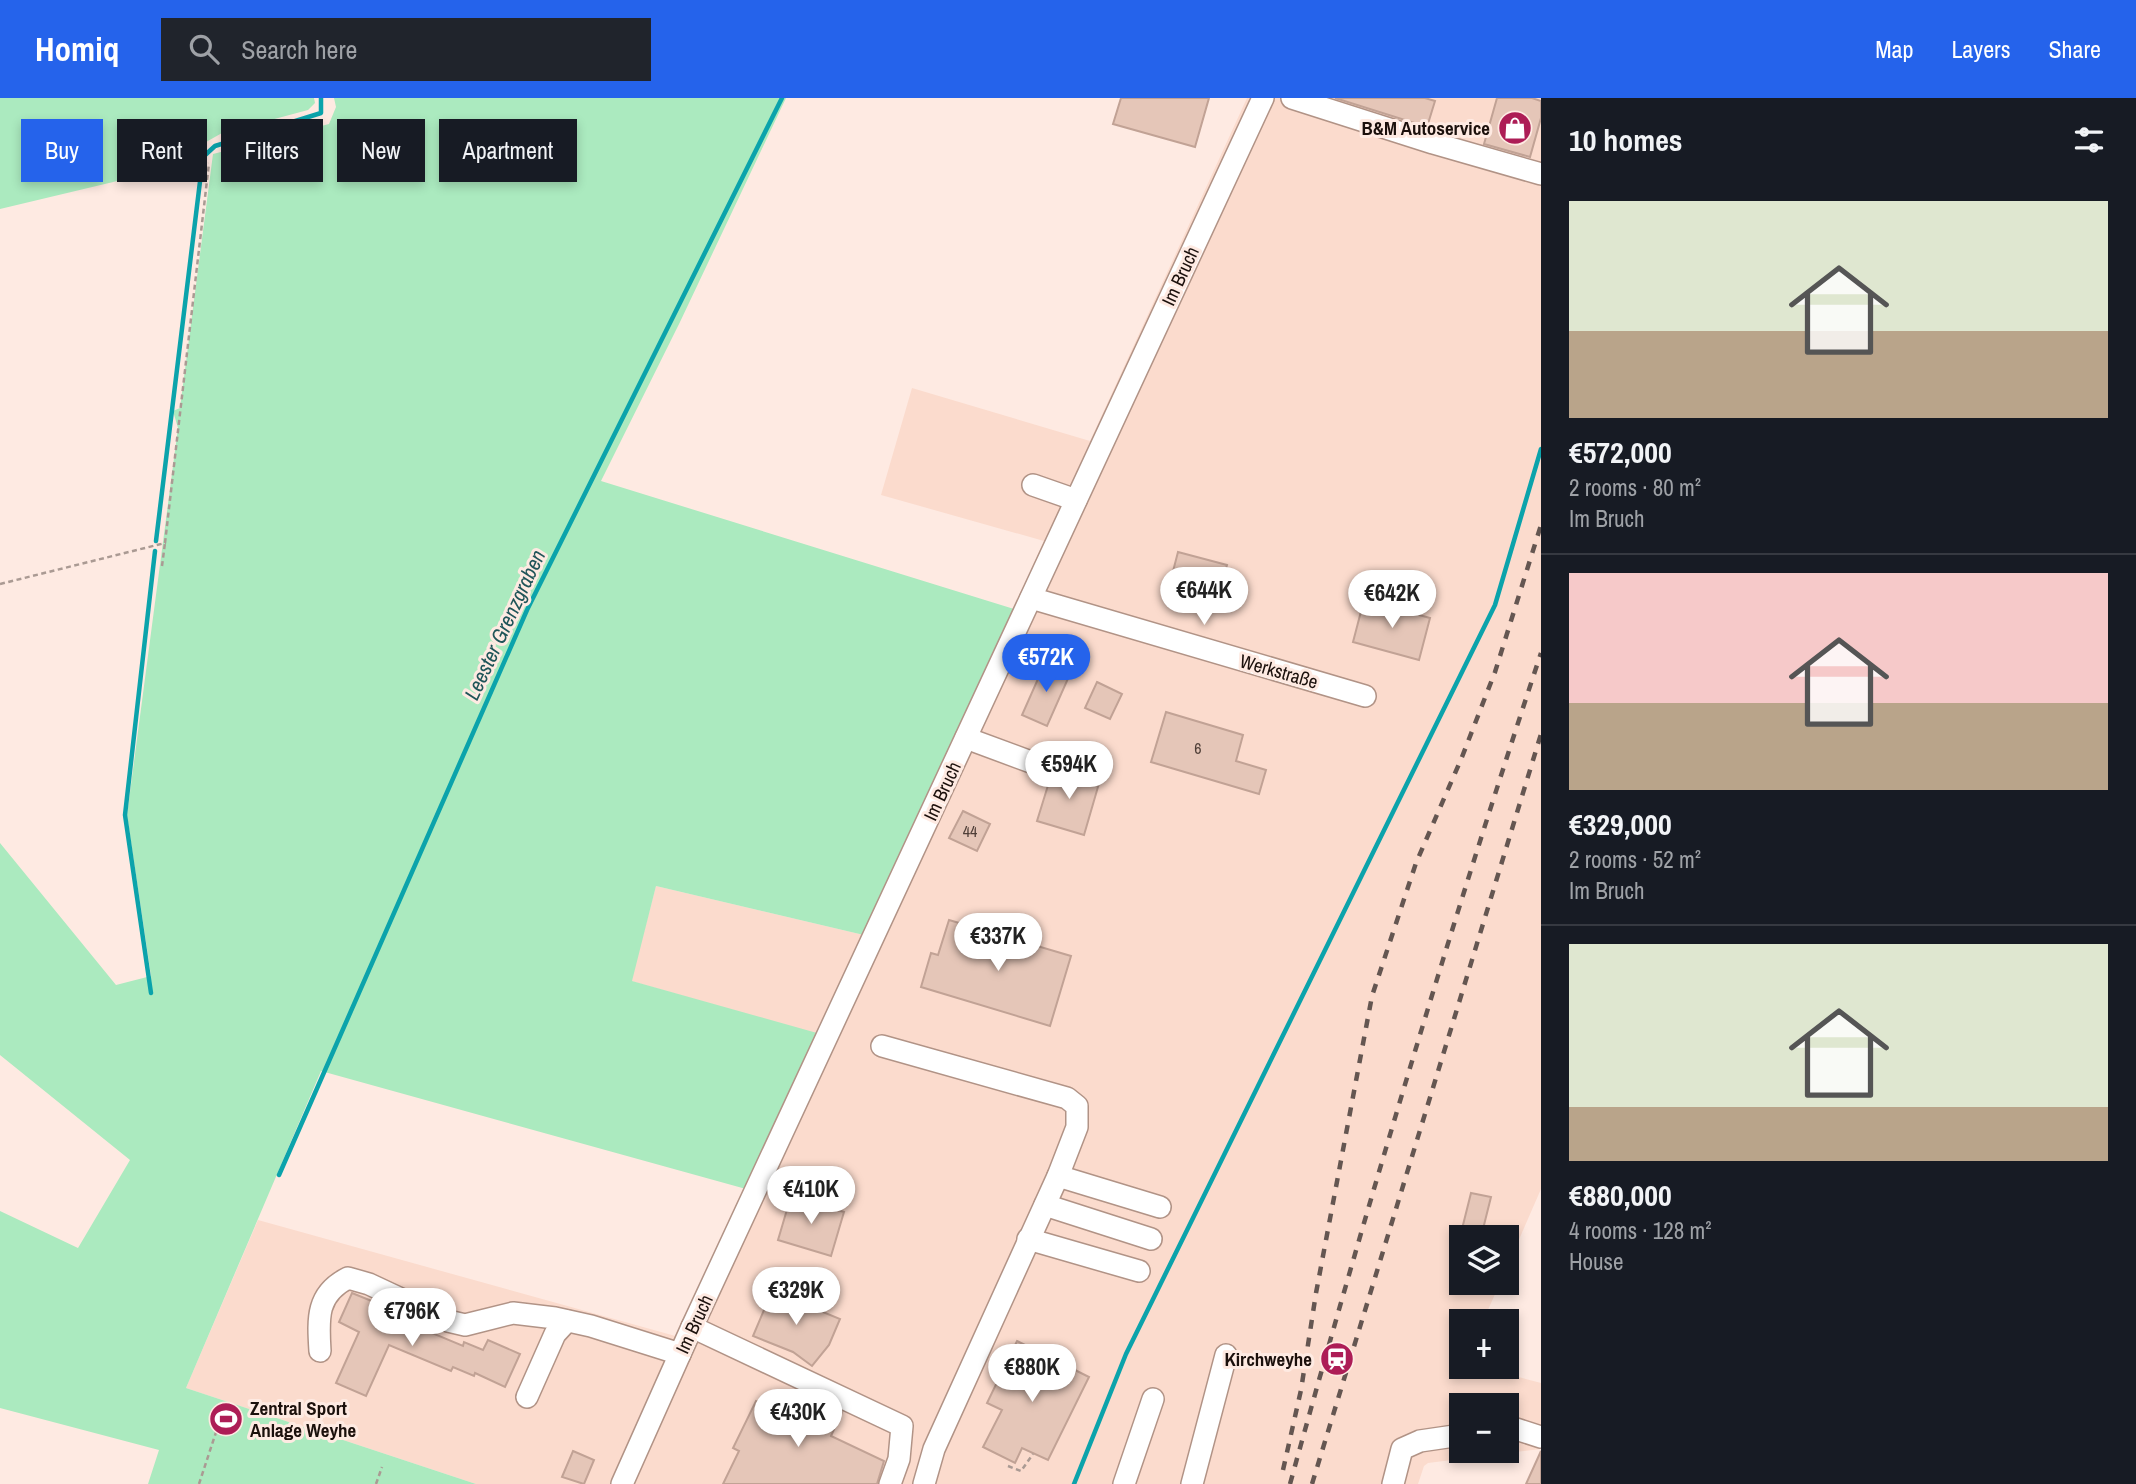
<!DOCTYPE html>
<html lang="en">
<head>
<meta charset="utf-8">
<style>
  body { margin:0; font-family:"Archivo Narrow",sans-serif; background:#20242c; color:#f1f3f6; height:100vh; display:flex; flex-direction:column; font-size:26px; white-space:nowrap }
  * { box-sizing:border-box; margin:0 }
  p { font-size:23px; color:#9ea1a6 }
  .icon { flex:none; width:38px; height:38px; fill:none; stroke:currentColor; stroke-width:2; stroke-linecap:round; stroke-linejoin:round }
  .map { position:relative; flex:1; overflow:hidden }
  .sheet { display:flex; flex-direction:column; background:#171b24; width:595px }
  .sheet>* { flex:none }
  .top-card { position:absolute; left:21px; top:21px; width:665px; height:63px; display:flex; gap:14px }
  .buttons { position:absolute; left:1449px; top:1127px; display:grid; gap:14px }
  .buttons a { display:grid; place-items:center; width:70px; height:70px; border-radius:0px; background:#171b24; box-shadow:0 4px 10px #0003; font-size:35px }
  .price { position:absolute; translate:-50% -60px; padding:0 16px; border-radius:24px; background:#fff; color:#222; font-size:23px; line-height:46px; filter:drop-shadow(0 2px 4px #0008) }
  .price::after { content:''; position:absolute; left:50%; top:42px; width:21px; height:16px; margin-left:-10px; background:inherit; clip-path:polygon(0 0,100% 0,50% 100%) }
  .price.selected { background:#2563eb; color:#fff }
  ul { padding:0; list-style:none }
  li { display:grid; align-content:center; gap:14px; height:371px; padding:0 28px }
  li+li { border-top:2px solid #363941 }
  li span { display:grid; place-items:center; height:217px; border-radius:0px; color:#555 }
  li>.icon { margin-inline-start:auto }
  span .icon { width:126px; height:126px; fill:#fffc; stroke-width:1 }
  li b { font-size:30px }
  h2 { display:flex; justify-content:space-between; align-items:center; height:84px; padding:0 28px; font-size:30px }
  .tag { padding:0 24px; border-radius:0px; background:#171b24; box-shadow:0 4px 10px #0003; font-size:24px; line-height:63px }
  .tag.selected { background:#2563eb; color:#fff }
  header { display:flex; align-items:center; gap:42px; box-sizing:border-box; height:98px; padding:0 35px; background:#2563eb; color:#fff }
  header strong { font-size:33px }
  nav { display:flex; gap:38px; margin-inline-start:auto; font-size:24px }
  .search { width:490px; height:63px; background:#20242c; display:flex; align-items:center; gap:18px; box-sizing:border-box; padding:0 24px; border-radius:0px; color:#9ea1a6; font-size:26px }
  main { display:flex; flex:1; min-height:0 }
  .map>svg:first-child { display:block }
</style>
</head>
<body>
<header>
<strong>Homiq</strong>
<div class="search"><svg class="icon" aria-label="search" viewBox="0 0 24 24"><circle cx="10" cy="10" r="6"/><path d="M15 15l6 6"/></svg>Search here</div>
<nav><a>Map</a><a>Layers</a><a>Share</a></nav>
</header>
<main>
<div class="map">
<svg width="1541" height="1386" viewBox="0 0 1541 1386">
  <rect width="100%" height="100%" fill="#feeae2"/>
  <path fill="#fbdbcd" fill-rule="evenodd" d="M1247,0H1541V1091L1507,1169V1139H1461V1185H1500L1483,1223H1461V1269H1481L1541,1285V1351L1428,1365L1424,1368L1418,1386H476L186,1290L258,1122L679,1239L817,936L631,883L656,788L868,838L1044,443L881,397L912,290L1090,343ZM1461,1307H1507V1353H1461Z"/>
  <g fill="#abeabf">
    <polygon points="0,0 314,0 315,5 308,12 222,35 199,48 197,64 0,111"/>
    <polygon points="334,0 786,0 680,224 601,383 1014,511 868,838 656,788 632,883 817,935 746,1091 321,973 186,1290 476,1386 148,1386 159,1352 0,1310 0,1113 78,1150 130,1062 0,957 0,745 116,887 151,878 127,717 178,330 173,313 180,310 213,56 329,26 336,9"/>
  </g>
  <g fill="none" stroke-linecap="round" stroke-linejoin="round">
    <g stroke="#0ba3ab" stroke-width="4.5">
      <polyline points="156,443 203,59 215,48 321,15 321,0"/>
      <polyline points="151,895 125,717 155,453"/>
      <polyline points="279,1077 527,512 782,0"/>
      <polyline points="1074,1386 1126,1256 1495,507 1541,351"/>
    </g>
  </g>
  <g fill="#e5c6b8" stroke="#c1a295" stroke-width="2">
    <polygon points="1121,0 1209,0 1195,49 1113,26"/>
    <polygon points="1335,0 1425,0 1435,3 1427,29"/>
    <polygon points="1497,0 1532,0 1541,3 1541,20 1530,59 1484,46"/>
    <polygon points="1178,454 1227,467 1219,495 1171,481"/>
    <polygon points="1364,502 1430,520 1419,562 1353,544"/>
    <polygon points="1045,565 1070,576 1047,628 1022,617"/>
    <polygon points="1097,584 1122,596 1110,621 1085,610"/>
    <polygon points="1166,614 1243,637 1236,663 1266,672 1259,696 1151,664"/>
    <polygon points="1054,668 1100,682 1084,737 1037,723"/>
    <polygon points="963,713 990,726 977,753 949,740"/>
    <polygon points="949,822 1071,858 1050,928 921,889 931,855 938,857"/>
    <polygon points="1471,1095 1491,1099 1481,1139 1460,1139"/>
    <polygon points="791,1098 844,1114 831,1158 778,1142"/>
    <polygon points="772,1193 840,1221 829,1247 812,1268 793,1254 753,1238"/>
    <polygon points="352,1195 394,1212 391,1218 463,1248 464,1244 483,1252 488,1242 520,1256 505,1289 475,1275 474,1278 453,1269 451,1273 389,1247 366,1298 336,1285 359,1234 339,1224"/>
    <polygon points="1017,1243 1089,1279 1048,1362 1022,1350 1015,1365 983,1349 1002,1312 987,1305"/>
    <polygon points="769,1297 816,1318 822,1305 842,1314 831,1338 884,1363 877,1386 723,1386 739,1353 733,1350 756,1303 765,1307"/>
    <polygon points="573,1353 594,1362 584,1386 562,1379"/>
    <polygon points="1541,1353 1541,1386 1526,1386"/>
  </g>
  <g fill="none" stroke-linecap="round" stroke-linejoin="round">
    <g stroke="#b19386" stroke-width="24">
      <g id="minor">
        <polyline points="1292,0 1433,45 1541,76"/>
        <polyline points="1033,387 1076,402"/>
        <polyline points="1031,500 1365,598"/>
        <polyline points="966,640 1039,667"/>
        <polyline points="882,948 1067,1000 1077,1008 1077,1029 1058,1078 934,1351 924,1386"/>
        <polyline points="1058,1078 1160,1109"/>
        <polyline points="1045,1107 1151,1141"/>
        <polyline points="1028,1141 1139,1173"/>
        <polyline points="692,1229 902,1328 899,1361 890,1386"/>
        <path d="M320,1253C318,1221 316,1196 348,1180L369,1186L448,1223L465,1227L513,1215L555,1220L591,1228L680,1256"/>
        <polyline points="527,1299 555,1236 567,1223"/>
        <polyline points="1507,1332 1516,1331 1541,1339"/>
        <polyline points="622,1386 692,1229 1263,0"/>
        <polyline points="1124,1386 1153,1301"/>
        <polyline points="1192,1386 1226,1257"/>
        <polyline points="1393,1386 1402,1351 1420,1343 1461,1337"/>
      </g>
    </g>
    <g stroke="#aa9a93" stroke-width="2.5" stroke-dasharray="5 3.5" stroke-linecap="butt">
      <polyline points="162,468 165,445"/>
      <polyline points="0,486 165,445 209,65"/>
      <polyline points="1008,1368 1021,1373 1033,1356"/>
      <polyline points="199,1386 221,1319"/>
      <polyline points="376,1386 382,1369"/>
    </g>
    <use href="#minor" stroke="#fff" stroke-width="21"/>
    <g stroke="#645651" stroke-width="4.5" stroke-dasharray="9 9" stroke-linecap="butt">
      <polyline points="1283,1372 1301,1292 1316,1195 1372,898 1416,765 1462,659 1495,574 1541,427"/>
      <path d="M1290,1386C1367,1107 1450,830 1541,555"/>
      <polyline points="1312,1386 1541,636"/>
    </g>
  </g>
  <defs>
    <g id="shop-disc" transform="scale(1.75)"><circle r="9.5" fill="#ad1d56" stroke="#feeae2"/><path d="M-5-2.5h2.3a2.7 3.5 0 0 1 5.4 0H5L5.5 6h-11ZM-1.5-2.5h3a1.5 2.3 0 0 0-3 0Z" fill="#fff"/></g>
    <g id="station-disc" transform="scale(1.75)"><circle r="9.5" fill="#ad1d56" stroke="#feeae2"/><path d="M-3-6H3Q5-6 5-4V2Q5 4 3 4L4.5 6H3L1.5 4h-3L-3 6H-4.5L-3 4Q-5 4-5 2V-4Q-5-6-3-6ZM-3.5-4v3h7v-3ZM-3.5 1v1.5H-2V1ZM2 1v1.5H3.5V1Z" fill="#fff"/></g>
    <g id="stadium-disc" transform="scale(1.75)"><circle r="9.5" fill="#ad1d56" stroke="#feeae2"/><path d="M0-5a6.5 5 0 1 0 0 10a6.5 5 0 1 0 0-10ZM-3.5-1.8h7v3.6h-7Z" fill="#fff"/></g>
  </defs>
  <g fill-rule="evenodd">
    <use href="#shop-disc" x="1515" y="30"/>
    <use href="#station-disc" x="1337" y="1261"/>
    <use href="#stadium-disc" x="226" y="1321"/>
  </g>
  <g text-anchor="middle" stroke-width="6" stroke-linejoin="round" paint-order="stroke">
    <g font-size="16" fill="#4e3e37">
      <text x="1198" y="656">6</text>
      <text x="970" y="739">44</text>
    </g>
    <g font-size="19" font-weight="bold" fill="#1b100c" stroke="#feeae2" text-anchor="end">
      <text x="1490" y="37">B&amp;M Autoservice</text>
      <text x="1312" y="1268">Kirchweyhe</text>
      <text x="250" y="1317" text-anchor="start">Zentral Sport<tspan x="250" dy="22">Anlage Weyhe</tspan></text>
    </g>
    <g font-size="19" fill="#1b100c" stroke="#feeae2">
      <text transform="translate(1180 178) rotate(-65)" y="7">Im Bruch</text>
      <text transform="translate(1279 573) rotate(16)" y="7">Werkstraße</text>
      <text transform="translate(942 693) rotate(-65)" y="7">Im Bruch</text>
      <text transform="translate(694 1226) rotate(-65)" y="7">Im Bruch</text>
    </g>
    <g font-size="21" font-style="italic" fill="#205559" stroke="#feeae2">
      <text transform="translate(505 527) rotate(-65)" y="7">Leester Grenzgraben</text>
    </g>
  </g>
</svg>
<div class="buttons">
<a><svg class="icon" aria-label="layers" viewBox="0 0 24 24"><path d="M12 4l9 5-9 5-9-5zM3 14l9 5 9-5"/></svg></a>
<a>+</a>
<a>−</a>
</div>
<b class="price" style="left:1204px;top:529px">€644K</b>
<b class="price" style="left:1392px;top:532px">€642K</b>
<b class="price selected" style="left:1046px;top:596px">€572K</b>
<b class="price" style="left:1069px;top:703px">€594K</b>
<b class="price" style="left:998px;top:875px">€337K</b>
<b class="price" style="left:811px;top:1128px">€410K</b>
<b class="price" style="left:796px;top:1229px">€329K</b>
<b class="price" style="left:412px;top:1250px">€796K</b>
<b class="price" style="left:1032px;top:1306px">€880K</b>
<b class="price" style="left:798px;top:1351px">€430K</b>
<div class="top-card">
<a class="tag selected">Buy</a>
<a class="tag">Rent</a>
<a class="tag">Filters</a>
<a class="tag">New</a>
<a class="tag">Apartment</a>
</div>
</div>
<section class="sheet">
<h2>10 homes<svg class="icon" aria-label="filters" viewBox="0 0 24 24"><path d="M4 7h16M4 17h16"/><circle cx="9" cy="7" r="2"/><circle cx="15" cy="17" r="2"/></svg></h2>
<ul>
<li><span style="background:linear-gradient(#dfe7d0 60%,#b9a48a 0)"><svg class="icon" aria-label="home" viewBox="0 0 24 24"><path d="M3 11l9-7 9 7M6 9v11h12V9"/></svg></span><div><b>€572,000</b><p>2 rooms · 80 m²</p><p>Im Bruch</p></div></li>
<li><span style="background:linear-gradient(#f6c9c9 60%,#b9a48a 0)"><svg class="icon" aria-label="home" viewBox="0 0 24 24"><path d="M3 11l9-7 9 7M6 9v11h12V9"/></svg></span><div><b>€329,000</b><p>2 rooms · 52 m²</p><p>Im Bruch</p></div></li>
<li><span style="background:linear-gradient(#dfe7d0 75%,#b9a48a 0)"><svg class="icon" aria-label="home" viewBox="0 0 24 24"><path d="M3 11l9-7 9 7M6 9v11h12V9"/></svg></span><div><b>€880,000</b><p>4 rooms · 128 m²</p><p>House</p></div></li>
</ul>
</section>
</main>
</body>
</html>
